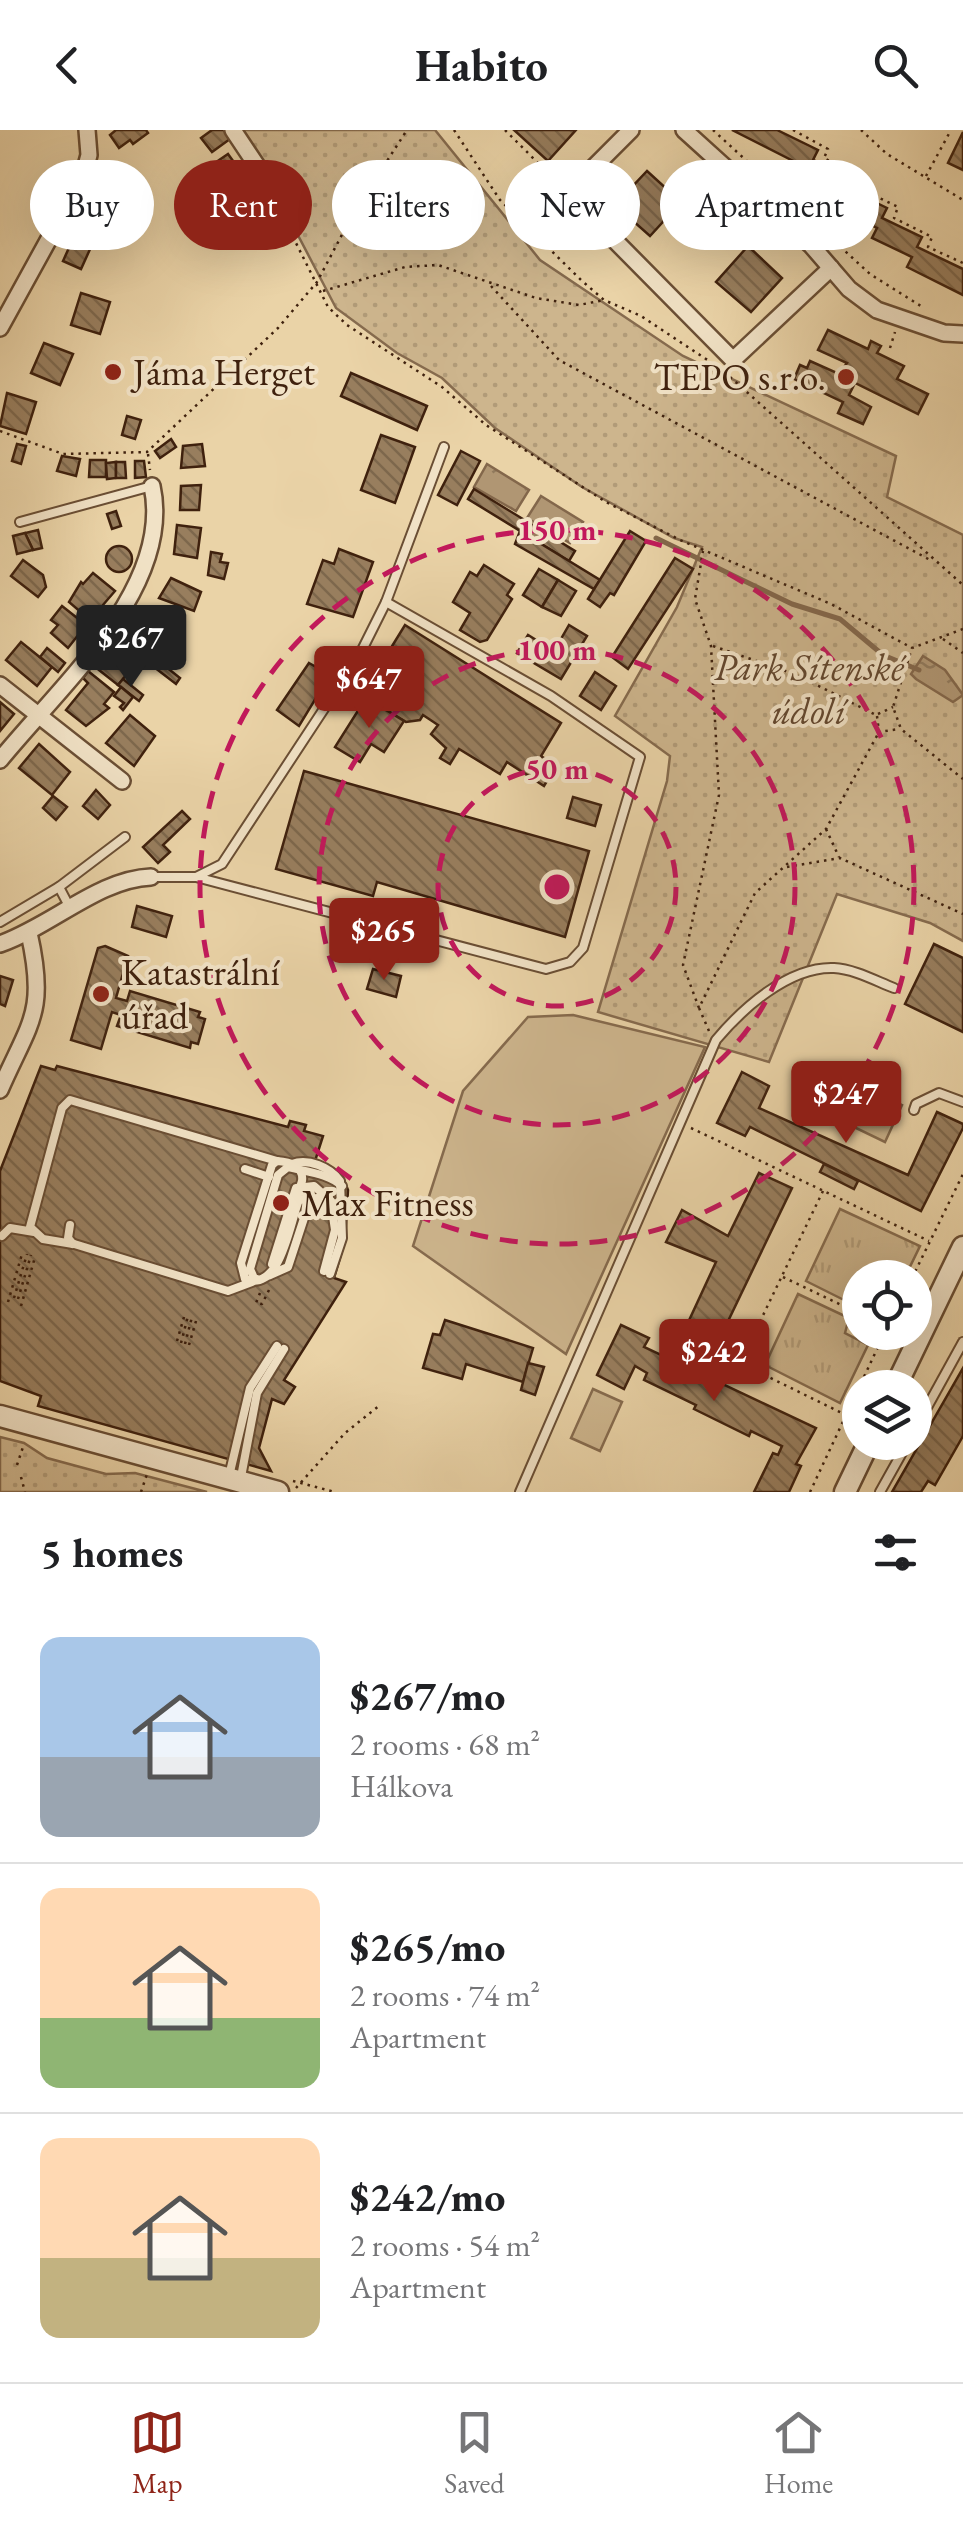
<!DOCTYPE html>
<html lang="en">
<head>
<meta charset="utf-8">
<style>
  body { margin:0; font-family:"EB Garamond",serif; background:#f2f2f2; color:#202124; height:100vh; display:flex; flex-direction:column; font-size:38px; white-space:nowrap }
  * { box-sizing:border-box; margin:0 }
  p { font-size:32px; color:#757577 }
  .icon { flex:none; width:55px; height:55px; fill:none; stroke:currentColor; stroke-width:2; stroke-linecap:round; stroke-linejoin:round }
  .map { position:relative; height:1362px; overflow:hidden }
  .side { display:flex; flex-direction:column; background:#fff; flex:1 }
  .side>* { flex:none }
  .top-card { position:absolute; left:30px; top:30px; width:905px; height:90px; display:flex; gap:20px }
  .fabs { position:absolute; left:842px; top:1130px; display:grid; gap:20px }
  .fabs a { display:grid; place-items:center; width:90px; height:90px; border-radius:50%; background:#fff; box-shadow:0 10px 40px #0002; font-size:50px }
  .price { position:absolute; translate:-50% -85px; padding:0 22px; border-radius:10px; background:#8f2418; color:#fff; font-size:32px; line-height:65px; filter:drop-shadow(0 2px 5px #0008) }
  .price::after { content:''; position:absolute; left:50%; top:60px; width:30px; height:22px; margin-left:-15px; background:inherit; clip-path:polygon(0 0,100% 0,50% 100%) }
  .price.active { background:#222; color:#fff }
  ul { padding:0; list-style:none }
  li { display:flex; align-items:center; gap:30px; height:250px; padding:0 40px }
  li+li { border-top:2px solid #e0e0e0 }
  li span { display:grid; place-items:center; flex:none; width:280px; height:200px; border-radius:20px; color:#555 }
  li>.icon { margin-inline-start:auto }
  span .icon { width:120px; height:120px; fill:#fffc; stroke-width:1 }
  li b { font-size:42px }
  h2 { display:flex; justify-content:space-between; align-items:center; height:120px; padding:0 40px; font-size:42px }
  .tag { padding:0 35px; border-radius:45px; background:#fff; box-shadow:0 10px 40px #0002; font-size:35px; line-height:90px }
  .tag.active { background:#8f2418; color:#fff }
  header { display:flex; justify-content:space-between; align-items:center; height:130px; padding:0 40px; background:#fff; font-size:45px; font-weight:700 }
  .dock { display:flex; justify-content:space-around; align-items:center; height:140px; border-top:2px solid #e0e0e0; background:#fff; font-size:28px; color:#757577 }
  .dock a { display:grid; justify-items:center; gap:5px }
  .dock .active { color:#8f2418 }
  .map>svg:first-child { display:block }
</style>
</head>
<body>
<header><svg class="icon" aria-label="back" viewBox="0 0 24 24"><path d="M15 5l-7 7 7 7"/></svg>Habito<svg class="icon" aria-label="search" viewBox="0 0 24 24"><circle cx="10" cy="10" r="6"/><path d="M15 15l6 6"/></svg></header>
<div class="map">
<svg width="963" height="1362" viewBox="0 0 963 1362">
  <defs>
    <pattern id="grass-tufts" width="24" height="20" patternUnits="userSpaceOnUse" patternTransform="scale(2.5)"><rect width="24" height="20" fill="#cdb58d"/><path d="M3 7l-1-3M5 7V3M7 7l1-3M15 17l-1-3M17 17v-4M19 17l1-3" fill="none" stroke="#b19b78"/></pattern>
    <pattern id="park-dots" width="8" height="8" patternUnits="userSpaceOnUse" patternTransform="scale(2.5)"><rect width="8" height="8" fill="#cdb58d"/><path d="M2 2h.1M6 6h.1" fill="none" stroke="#b19b78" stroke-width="1.8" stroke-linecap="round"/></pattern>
    <pattern id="water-ripples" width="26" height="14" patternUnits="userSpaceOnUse" patternTransform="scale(2.5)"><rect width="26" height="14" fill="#b09673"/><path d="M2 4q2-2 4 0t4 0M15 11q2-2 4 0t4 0" fill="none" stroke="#917a5d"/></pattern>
    <pattern id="building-back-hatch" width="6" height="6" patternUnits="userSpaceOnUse" patternTransform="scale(2.5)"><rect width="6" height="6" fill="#987e5e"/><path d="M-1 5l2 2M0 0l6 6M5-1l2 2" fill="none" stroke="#7d674c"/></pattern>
  </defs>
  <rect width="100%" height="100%" fill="#ead3a7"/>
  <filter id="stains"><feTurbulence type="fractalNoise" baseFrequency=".002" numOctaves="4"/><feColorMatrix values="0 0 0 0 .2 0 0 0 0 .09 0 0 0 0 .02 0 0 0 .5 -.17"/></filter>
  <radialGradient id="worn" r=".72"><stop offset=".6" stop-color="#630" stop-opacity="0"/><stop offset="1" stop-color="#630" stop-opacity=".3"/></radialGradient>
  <g fill="url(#grass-tufts)" stroke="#866b4e" stroke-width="2.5">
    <polygon points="840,1079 920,1116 905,1147 860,1148 854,1175 806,1151"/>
    <polygon points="798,1164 849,1188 845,1203 868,1215 840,1273 765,1235"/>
  </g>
  <g fill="url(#park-dots)" stroke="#866b4e" stroke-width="2.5">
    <polygon points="243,0 435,0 540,130 683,226 896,326 887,367 963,405 963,811 930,793 837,764 769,932 598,882 667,651 670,626 615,586 677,477 702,417 674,408 582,357 495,298 442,248 397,223 336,178"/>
    <polygon points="0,1307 24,1313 47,1328 106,1344 135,1343 207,1362 0,1362"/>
  </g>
  <g fill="#cdb58d" stroke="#866b4e" stroke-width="2.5">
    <polygon points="573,885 705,917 566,1224 413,1116 463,961 528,887"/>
    <polygon points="824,937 902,975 885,1012 806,974"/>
    <polygon points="593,1259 622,1272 600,1321 571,1308"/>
  </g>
  <g fill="url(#water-ripples)" stroke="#83674b" stroke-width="2.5">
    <polygon points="487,334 529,360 516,381 474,357"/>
    <polygon points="541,366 583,392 570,413 527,388"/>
    <polygon points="923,526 945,540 963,565 953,572 916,549 911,544"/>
  </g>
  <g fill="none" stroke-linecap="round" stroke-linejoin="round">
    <polyline stroke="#83674b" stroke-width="5" points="656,408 792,474 840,489 883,525 919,540"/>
  </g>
  <g fill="url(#building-back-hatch)" stroke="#3f210e" stroke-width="2.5">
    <polygon points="146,0 148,3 133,14 130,10 119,18 110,5 116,0"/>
    <polygon points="212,0 224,0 230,9 212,22 201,8"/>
    <polygon points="514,0 576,0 548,31"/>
    <polygon points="732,0 777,0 818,20 813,30 853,49 848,59 887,78 882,88 922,107 917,117 963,139 963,165 907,137 912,127 872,108 877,98 838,79 843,68 804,49 809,39"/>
    <polygon points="963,2 963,40 948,33"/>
    <polygon points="228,24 241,42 232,48 236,53 230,58 239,70 221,83 196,47 201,38 206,39"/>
    <polygon points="647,41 681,72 650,106 615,75"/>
    <polygon points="98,75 111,83 105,93 116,103 108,116 83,101"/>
    <polygon points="73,109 91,117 81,139 63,131"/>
    <polygon points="748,116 782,148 751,182 716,152"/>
    <polygon points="81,163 110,172 100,204 71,195"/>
    <polygon points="828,200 868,219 871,211 881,216 877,223 904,236 897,249 928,264 918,284 855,253 849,265 871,277 863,294 838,283 843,272 794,249 800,235 807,238 810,231 839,244 847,233 818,220"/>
    <polygon points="44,213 73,224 60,255 31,243"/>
    <polygon points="351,243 427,276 417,300 341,266"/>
    <polygon points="7,263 36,272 26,304 0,296"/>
    <polygon points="127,286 141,290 135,309 122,305"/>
    <polygon points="381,305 415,317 395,373 361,360"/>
    <polygon points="171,309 176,317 160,328 155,321"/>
    <polygon points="17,314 26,316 21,334 12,331"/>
    <polygon points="202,314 205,336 181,338 183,316"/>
    <polygon points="461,321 480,331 457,375 438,365"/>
    <polygon points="62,326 80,329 76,346 57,341"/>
    <polygon points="90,330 106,330 106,347 89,347"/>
    <polygon points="135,331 144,331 146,347 135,348"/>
    <polygon points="116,332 116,348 107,349 106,333"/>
    <polygon points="116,332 125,332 126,348 116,348"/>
    <polygon points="201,355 199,380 180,380 181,356"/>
    <polygon points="474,359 575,421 569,431 468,369"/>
    <polygon points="116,381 121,396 112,399 107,384"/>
    <polygon points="177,395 201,398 197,428 174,424"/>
    <polygon points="38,400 42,418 33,420 25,403"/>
    <polygon points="520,401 600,450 594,459 515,414"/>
    <polygon points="630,401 646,411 614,465 610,463 600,477 588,469"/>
    <polygon points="25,403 33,420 17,424 13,406"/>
    <circle cx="119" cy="429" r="13"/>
    <polygon points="339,419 373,432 353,487 307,474 323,430 334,434"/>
    <polygon points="211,422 222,424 220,432 228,433 224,449 208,445"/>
    <polygon points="675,428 693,439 628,539 612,527"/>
    <polygon points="23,430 43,445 46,457 38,467 11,446"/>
    <polygon points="484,435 514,454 507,465 512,469 487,510 480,512 460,500 470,483 453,472 470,442 477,446"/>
    <polygon points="539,439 558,450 542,477 523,465"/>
    <polygon points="93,443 115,461 90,490 69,472 81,452 83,454"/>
    <polygon points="171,448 201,462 194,481 159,468"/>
    <polygon points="558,450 576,461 561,486 542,477"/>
    <polygon points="62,476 86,495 68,518 51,503 58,495 51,490"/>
    <polygon points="151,488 167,500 154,518 134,503"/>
    <polygon points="405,495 561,593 541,626 556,636 544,656 507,632 500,644 459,619 450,634 440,628 446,618 431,604 438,595 423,585 420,590 406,592 356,561 372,536 378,539"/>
    <polygon points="569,495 587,506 561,549 517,523 528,505 554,521"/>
    <polygon points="123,511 141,527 118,555 99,540"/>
    <polygon points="21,512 52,537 37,556 6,530"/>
    <polygon points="47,518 65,533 58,542 40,527"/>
    <polygon points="146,521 180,548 176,554 141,527"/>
    <polygon points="309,533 330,545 299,596 277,580"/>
    <polygon points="88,541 114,562 104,574 109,578 86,596 66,580 88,553 83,548"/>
    <polygon points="595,542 616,556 601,580 580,566"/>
    <polygon points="123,549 143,565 139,571 118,555"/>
    <polygon points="121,557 133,567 123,580 120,577 124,573 114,566"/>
    <polygon points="366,568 404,591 384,622 371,614 360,632 335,617"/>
    <polygon points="0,572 14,584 0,601"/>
    <polygon points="130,585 155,606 134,636 106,613"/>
    <polygon points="39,614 70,642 52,665 19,638"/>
    <polygon points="304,641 589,721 565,807 377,752 373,766 276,739"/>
    <polygon points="96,660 110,675 98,689 83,676"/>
    <polygon points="53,666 67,677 56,690 43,678"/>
    <polygon points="573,667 601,675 595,696 567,688"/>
    <polygon points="182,681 190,689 163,715 170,722 158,733 143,717"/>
    <polygon points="137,776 172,786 166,807 132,797"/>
    <polygon points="934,814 963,828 963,902 905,874"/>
    <polygon points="105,816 128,826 116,868 127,871 130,861 200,882 198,887 205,889 198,914 191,912 190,918 117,896 121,885 112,882 101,919 71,910 98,818"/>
    <polygon points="373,839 401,846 396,867 367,859"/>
    <polygon points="0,846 13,850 5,876 0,874"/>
    <polygon points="41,936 55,940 57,936 288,997 290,991 306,995 304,1001 323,1006 315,1031 341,1043 348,1060 345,1111 334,1148 346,1152 284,1250 295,1257 284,1274 272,1269 259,1318 271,1341 38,1276 41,1266 0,1251 0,1041"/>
    <polygon points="742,942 769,956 759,978 908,1045 937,982 963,994 963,998 921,1081 750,997 745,1006 717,993"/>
    <polygon points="824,1034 858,1051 854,1059 820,1042"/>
    <polygon points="759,1043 792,1058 718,1212 686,1197 716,1132 666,1112 682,1080 728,1106"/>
    <polygon points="445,1190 533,1218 523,1252 466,1234 462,1249 423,1238 433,1204 440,1205"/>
    <polygon points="621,1195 649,1208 644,1217 816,1298 796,1334 801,1336 789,1362 754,1362 773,1323 778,1325 782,1316 751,1301 749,1306 694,1279 696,1275 644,1250 647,1243 635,1236 624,1259 597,1245"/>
    <polygon points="528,1233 544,1237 535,1265 521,1260"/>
    <polygon points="963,1238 963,1306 935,1355 928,1351 921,1362 892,1362"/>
  </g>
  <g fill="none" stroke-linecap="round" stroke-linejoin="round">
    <g stroke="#6a4e34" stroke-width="12">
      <g id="service">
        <polyline points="20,392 152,356"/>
        <polyline points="151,747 196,747 222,734 360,524 386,472 444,317"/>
        <polyline points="196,747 546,839 570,832 583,818 640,627 551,566 386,472"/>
        <polyline points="69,776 59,757 125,707"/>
        <polyline points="0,792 59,757"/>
        <polyline points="914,980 916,974 939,963 963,972"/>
        <path d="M292,1034C308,1028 330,1037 340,1051L342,1108L330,1144"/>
        <polyline points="245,1039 269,1047"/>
        <path d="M318,1068L299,1070C290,1091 281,1163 245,1149L241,1133L272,1035L277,1031C290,1032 304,1036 302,1051L277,1133C275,1142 268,1146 260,1150L254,1148L250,1139L278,1045L288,1037C306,1042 328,1043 342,1056"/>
        <polyline points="70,1095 68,1108 73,1114"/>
        <polyline points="2,1106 10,1098 34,1102"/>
        <polyline points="71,1113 228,1161 252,1152"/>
        <polyline points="73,1114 43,1109 30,1097 62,978 70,970 277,1031"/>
        <polyline points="272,1134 296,1058 314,1056 331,1071"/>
        <polyline points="270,1145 288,1137 308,1076 318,1068 331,1073 335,1100 324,1141"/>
        <polyline points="915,1299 963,1212"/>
        <polyline points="229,1346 250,1258 277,1216"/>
        <polyline points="241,1347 257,1263 284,1219"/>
        <path d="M520,1362L716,910C742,879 789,836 834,838C854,839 876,851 894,858"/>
        <polyline points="880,1362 908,1312"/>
      </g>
    </g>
    <g stroke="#6a4e34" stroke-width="20">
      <g id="minor">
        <polyline points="233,0 259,39"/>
        <polyline points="631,0 568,63 733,230 831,138"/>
        <polyline points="684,0 811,115 849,159 877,180 944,203 963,204"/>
        <polyline points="0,198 83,47 89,25 87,0"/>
        <polyline points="0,555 122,651"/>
        <path d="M0,630C60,556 174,457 152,356"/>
        <path d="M0,814C53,795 99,749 151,747"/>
        <path d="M0,960C30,891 47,883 29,803"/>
      </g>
    </g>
    <g stroke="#6a4e34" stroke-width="25">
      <g id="tertiary">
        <polyline points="895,1258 963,1117"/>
        <polyline points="0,1286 278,1362"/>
        <polyline points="845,1362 869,1312"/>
      </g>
    </g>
    <g stroke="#3f210e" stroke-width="2.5" stroke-dasharray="2.5 5" stroke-linecap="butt">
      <polyline points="454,0 500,70 581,150 604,170 641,186 712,233"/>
      <polyline points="505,0 556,51"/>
      <polyline points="713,0 870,144 924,178"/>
      <polyline points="793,0 828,19 824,28 863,50 859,58 898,77 894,88 932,107 928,117 963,133"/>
      <polyline points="861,0 887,24 963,70"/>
      <polyline points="926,46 951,0"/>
      <polyline points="266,53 328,177 347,195 442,257 486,295 606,372 680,410 831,474 912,518"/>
      <polyline points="491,156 559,230 932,431"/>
      <polyline points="323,161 405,137 438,135 536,168 579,175 604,170"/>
      <polyline points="890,218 895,202"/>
      <polyline points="730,247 963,455"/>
      <polyline points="0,301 63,324 147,322 278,198 317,152 354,82 407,0"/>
      <polyline points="148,324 150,340"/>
      <polyline points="963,499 912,518 893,577 901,599 963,649"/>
      <polyline points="943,509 963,523"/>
      <polyline points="713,516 797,545 876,585"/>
      <polyline points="878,584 893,577"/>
      <polyline points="877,586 879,602 899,599"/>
      <polyline points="826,699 839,727"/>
      <polyline points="787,737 840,728 963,784"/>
      <polyline points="699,878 683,835 719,665 711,516 695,469 703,421"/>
      <polyline points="709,901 699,878 755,763 826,699 879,602"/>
      <polyline points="691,998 929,1111"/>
      <polyline points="823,1061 740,1233 846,1285"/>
      <polyline points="783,1147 860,1184"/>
      <polyline points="912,1148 963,1044"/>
      <polyline points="260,1163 256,1173 262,1174 269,1160"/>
      <polyline points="14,1168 27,1124"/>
      <polyline points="18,1169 31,1125"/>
      <polyline points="8,1172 22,1124"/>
      <polyline points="21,1176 35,1127"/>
      <polyline points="177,1211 184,1187"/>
      <polyline points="181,1213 188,1186"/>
      <polyline points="185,1214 192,1187"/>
      <polyline points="189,1215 196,1191"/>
      <polyline points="17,1335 24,1314"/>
      <polyline points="21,1347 25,1362"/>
      <polyline points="293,1351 335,1362"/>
      <polyline points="296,1358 345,1303 380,1275"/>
      <polyline points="141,1362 147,1344"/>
      <polyline points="810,1362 885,1202"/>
    </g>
    <use href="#service" stroke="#f1e2c6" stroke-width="8"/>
    <use href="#minor" stroke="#f1e2c6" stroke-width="15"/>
    <use href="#tertiary" stroke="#f1e2c6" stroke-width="20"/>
  </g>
  <g fill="none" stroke="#c2185b" stroke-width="5" stroke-dasharray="18 12">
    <circle cx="557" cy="757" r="119"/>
    <circle cx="557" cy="757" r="238"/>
    <circle cx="557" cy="757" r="357"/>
  </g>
  <g fill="#8f2418" stroke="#f1e2c6" stroke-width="4">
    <circle cx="113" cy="242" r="10"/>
    <circle cx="846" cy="247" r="10"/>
    <circle cx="101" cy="864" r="10"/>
    <circle cx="281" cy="1073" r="10"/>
  </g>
  <g text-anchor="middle" stroke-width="8" stroke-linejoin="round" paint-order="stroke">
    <g font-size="38" fill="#3f210e" stroke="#f1e2c6" text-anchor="start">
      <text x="133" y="255">Jáma Herget</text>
      <text x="826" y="260" text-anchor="end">TEPO s.r.o.</text>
      <text x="121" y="855">Katastrální<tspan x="121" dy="44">úřad</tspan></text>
      <text x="301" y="1086">Max Fitness</text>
    </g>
    <g font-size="38" font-style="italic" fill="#62462e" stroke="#f1e2c6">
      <text x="809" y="550">Park Sítenské<tspan x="809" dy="44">údolí</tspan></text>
    </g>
  </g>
  <circle cx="557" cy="757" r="15" fill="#c2185b" stroke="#f1e2c6" stroke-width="5"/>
  <g font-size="30" text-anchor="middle" font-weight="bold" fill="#c2185b" stroke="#f1e2c6" stroke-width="8" stroke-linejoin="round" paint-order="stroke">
    <text x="557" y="410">150 m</text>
    <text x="557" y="530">100 m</text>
    <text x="557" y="649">50 m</text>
  </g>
  <rect width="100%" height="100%" filter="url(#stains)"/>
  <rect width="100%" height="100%" fill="url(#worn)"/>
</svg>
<div class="fabs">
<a><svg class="icon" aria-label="locate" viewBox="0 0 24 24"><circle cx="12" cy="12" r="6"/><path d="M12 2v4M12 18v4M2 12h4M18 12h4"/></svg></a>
<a><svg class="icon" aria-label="layers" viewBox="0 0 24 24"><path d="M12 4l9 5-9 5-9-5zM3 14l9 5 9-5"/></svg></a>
</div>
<b class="price active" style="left:131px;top:560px">$267</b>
<b class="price" style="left:369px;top:601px">$647</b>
<b class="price" style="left:384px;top:853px">$265</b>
<b class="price" style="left:846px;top:1016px">$247</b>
<b class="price" style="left:714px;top:1274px">$242</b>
<div class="top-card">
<a class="tag">Buy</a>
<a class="tag active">Rent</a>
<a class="tag">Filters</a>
<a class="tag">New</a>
<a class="tag">Apartment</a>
</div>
</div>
<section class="side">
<h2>5 homes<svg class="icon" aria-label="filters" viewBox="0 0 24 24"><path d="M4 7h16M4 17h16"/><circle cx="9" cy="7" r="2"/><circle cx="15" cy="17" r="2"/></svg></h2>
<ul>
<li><span style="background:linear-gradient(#a9c7e8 60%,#9aa5b1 0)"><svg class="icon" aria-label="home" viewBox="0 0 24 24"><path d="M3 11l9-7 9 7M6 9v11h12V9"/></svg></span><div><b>$267/mo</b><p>2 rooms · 68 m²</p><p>Hálkova</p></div></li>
<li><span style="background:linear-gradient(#ffd9b3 65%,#8fb573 0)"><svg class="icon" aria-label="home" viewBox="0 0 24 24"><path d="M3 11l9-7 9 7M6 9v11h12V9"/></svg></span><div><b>$265/mo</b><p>2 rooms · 74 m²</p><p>Apartment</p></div></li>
<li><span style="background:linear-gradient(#ffd9b3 60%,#c2b280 0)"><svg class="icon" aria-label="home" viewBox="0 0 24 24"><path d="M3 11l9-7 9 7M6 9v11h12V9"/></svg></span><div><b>$242/mo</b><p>2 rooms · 54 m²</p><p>Apartment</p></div></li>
</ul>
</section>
<nav class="dock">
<a class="active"><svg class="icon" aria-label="map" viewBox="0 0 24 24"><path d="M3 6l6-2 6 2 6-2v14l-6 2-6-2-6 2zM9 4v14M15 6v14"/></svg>Map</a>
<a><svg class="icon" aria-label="saved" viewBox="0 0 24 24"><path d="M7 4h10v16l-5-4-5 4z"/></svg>Saved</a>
<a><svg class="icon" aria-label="home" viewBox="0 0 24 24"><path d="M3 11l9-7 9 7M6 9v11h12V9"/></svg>Home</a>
</nav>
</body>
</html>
